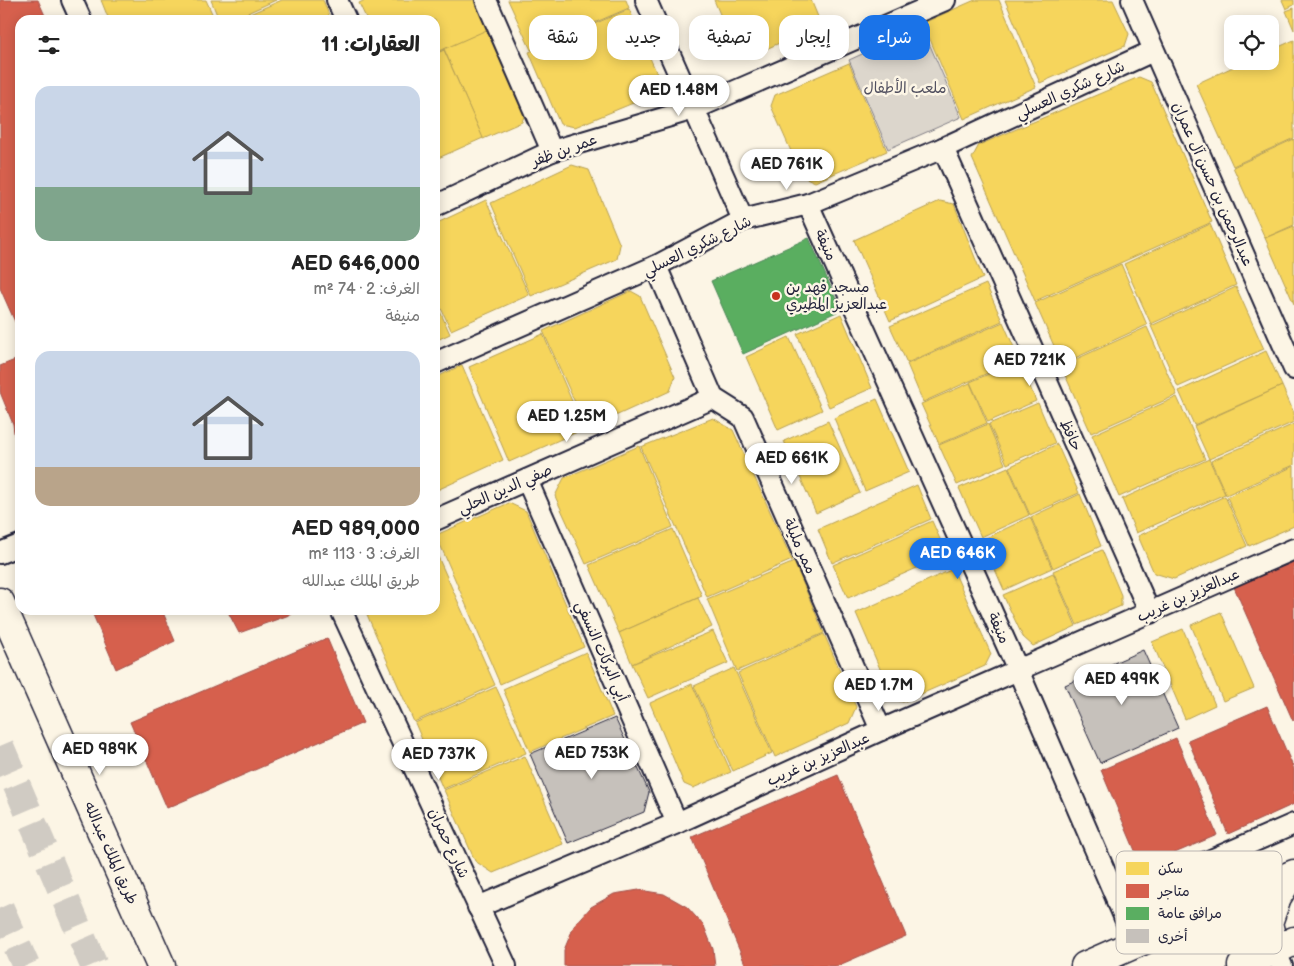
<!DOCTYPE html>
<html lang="ar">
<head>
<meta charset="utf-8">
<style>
  body { margin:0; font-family:"Balsamiq Sans","Playpen Sans Arabic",sans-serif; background:#f6f6f6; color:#222; direction:rtl; height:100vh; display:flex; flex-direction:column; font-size:19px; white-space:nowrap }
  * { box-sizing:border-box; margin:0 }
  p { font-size:16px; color:#767676 }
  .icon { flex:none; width:28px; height:28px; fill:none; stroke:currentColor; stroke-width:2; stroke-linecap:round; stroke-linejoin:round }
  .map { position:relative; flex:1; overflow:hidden; direction:ltr }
  .drawer { position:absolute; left:15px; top:15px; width:425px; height:600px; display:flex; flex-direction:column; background:#fff; border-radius:15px; box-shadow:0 2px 12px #0003; direction:rtl }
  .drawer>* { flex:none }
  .top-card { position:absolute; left:455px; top:15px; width:475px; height:45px; direction:rtl; display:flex; gap:10px }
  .fabs { position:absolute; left:1224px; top:15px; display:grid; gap:10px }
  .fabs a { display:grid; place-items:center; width:55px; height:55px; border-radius:10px; background:#fff; box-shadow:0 2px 12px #0003; font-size:25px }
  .price { position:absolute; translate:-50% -42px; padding:0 11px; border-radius:18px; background:#fff; color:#222; font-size:16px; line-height:32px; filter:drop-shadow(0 1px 2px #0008) }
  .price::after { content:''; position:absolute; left:50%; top:30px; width:15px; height:11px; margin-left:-8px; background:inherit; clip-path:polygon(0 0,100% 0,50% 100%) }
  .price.selected { background:#1a73e8; color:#fff }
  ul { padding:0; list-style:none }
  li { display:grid; align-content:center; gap:10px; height:265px; padding:0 20px }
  li span { display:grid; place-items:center; height:155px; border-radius:15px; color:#555 }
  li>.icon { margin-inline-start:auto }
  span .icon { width:90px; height:90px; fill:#fffc; stroke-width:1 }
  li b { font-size:21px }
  h2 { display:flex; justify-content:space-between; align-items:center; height:60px; padding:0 20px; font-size:21px }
  .chip { padding:0 18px; border-radius:15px; background:#fff; box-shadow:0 2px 12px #0003; font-size:18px; line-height:45px }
  .chip.selected { background:#1a73e8; color:#fff }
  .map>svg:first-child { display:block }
</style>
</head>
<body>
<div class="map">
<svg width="1294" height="966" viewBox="0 0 1294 966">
  <rect width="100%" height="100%" fill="#fcf5e5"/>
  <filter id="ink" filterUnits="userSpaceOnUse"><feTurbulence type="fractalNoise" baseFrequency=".02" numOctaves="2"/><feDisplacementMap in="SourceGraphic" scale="10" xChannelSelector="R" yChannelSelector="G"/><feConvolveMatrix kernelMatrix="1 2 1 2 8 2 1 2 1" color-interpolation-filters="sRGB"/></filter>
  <g filter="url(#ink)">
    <polygon fill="#dcd6cc" stroke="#7f7c84" points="922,27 961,117 888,149 849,60"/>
    <g fill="#f6d55c" stroke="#b69f52">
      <polygon points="101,0 206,0 215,20 109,20"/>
      <polygon points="211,0 276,0 232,20 219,20"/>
      <polygon points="282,0 323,0 331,20 236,20"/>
      <polygon points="365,0 476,0 489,30 435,53 435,20 367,20 359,3"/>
      <polygon points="508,0 626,0 629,8 531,50"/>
      <polygon points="714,0 811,0 821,24 753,55 735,50"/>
      <polygon points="975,0 999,0 1036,87 964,119 923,23"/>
      <polygon points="1005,0 1113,0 1129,34 1125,46 1040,83"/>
      <polygon points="1282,0 1294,0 1294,5 1286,9"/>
      <polygon points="1294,8 1294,30 1286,11"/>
      <polygon points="629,9 660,81 655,94 575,127 560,124 529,52"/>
      <polygon points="491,28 526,110 522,122 483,139 444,49"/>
      <polygon points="1294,40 1294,138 1233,166 1196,84 1246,61 1270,61 1270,51"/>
      <polygon points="444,50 483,138 436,159 435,54"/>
      <polygon points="849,63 887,151 815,182 802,176 771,106 775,95"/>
      <polygon points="1139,77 1151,82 1212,222 1035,301 972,158 979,145"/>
      <polygon points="1294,139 1294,225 1265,238 1233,167"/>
      <polygon points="572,165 589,170 620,245 617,259 531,296 491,203"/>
      <polygon points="486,200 529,295 451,330 435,295 435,224"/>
      <polygon points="940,201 954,204 983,278 890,321 854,240"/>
      <polygon points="1210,224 1236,285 1151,324 1124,264"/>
      <polygon points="1294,226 1294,304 1265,238"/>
      <polygon points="1121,264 1147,325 1062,364 1035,303"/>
      <polygon points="986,284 1002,321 907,363 890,326"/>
      <polygon points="1236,287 1264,349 1178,387 1151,326"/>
      <polygon points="631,291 640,296 675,377 670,391 587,429 543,331"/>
      <polygon points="435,300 450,334 435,341"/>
      <polygon points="841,314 872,388 829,407 797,334"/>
      <polygon points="1003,322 1019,359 923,402 907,364"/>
      <polygon points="1147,327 1177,395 1091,433 1061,366"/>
      <polygon points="543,334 584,429 509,462 469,367"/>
      <polygon points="789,337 822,410 778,430 746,357"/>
      <polygon points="1266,351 1282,386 1194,425 1179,391"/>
      <polygon points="1019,361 1036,401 988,422 970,382"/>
      <polygon points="462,365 503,460 435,491 435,378"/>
      <polygon points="970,383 987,423 939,444 921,404"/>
      <polygon points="1282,386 1294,413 1294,422 1209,459 1194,426"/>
      <polygon points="1177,397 1205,459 1119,497 1092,435"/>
      <polygon points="877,399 909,472 865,491 834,418"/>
      <polygon points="1038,403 1055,443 1007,464 989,424"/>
      <polygon points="713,418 733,430 792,560 707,597 641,447"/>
      <polygon points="828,421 860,493 816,513 784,441"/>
      <polygon points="988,424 1005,464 957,485 939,445"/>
      <polygon points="1294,424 1294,465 1226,495 1211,461"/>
      <polygon points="1057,444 1079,493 1030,515 1009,467"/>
      <polygon points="639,446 673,527 586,564 555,496 564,478"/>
      <polygon points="1209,459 1225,494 1136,533 1122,499"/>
      <polygon points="1294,466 1294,526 1249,546 1227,497"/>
      <polygon points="1008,467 1029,515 981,537 959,488"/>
      <polygon points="917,485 931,519 832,563 818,529"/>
      <polygon points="1080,494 1101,546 1053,568 1031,517"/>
      <polygon points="1225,496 1247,546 1174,579 1154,573 1138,536"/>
      <polygon points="509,503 526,511 584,647 500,684 436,535"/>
      <polygon points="1030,517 1052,568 1004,590 982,540"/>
      <polygon points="932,521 947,555 848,598 833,565"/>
      <polygon points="673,529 702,596 619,633 589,565"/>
      <polygon points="435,550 495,685 414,722 365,610 435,610"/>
      <polygon points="1102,550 1121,595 1121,606 1077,625 1053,571"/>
      <polygon points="794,562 824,633 737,671 707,599"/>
      <polygon points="953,569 991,654 985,666 903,702 893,699 856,613"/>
      <polygon points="1053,573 1076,626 1033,646 1023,637 1003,595"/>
      <polygon points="698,598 712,627 632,664 619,633"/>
      <polygon points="1221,612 1254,688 1223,701 1191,625"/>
      <polygon points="1183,629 1215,705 1185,719 1152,642"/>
      <polygon points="713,631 728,663 648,698 632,664"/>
      <polygon points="824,634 856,707 849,723 775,757 738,673"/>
      <polygon points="586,652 613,716 530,752 503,689"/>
      <polygon points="734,668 772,753 733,771 694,686"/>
      <polygon points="692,684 731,772 693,788 684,784 650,703"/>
      <polygon points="496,687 526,753 443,789 415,723"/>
      <polygon points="525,756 563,844 493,873 475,861 444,790"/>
    </g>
    <g fill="#d6604d" stroke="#a04d48">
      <polygon points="0,0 38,0 47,20 20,20 20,333 0,288"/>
      <polygon points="20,358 20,445 15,441 13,424 0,392 0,366"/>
      <polygon points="1294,562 1294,720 1293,721 1234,587"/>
      <polygon points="91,610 162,610 175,641 116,669"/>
      <polygon points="227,610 290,610 292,614 239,633"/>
      <polygon points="327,638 363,723 167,808 130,722"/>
      <polygon points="1267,706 1294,769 1294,804 1228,834 1188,740"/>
      <polygon points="1176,738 1217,835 1142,867 1101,770"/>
      <polygon points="838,775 906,936 837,966 746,966 692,837"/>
      <polygon points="639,890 664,894 687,907 704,926 713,949 715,966 564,966 564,950 574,926 591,907 614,894"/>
    </g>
    <polygon fill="#5aae61" stroke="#498456" points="809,238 841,310 743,354 711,281"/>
    <g fill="#c6c1bb" stroke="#22223b">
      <polygon points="1143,650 1178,728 1100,763 1065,685"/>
      <polygon points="615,718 649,792 644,812 568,843 530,754"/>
    </g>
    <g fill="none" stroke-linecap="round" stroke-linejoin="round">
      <g stroke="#d0cbc3" stroke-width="28" stroke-dasharray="28 14" stroke-linecap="butt">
        <polyline points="0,746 94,966"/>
        <polyline points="0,908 26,966"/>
      </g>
      <g stroke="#22223b" stroke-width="24">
        <g id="street">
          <polyline points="72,0 81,20"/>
          <polyline points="337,0 346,20"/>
          <polyline points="486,0 552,151"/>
          <polyline points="646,0 743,220"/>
          <polyline points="1132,0 1294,369"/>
          <polyline points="943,148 1150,613"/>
          <polyline points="808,204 1018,670 1136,944"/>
          <polyline points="435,206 552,151 694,109 945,0"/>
          <polyline points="656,266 713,398 743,417 881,730"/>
          <polyline points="435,363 656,266 743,220 808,204 943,148 1153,51"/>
          <polyline points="527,480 677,823"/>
          <polyline points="435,520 713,398"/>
          <polyline points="0,553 20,545"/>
          <polyline points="341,610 506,966"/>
          <polyline points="1117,901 1294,824"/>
          <polyline points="478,907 677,823 881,730 1294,549"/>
          <polyline points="1274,949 1282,966"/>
        </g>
      </g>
      <g stroke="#22223b" stroke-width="31">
        <polyline id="secondary" points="0,602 161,966"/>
      </g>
      <g stroke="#22223b" stroke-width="31">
        <g id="primary">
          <polyline points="1274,949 1268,923 1277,897 1290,876"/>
          <polyline points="1085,966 1294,874"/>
          <polyline points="1242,966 1294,941"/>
        </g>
      </g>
      <use href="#street" stroke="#fcf5e5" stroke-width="20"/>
      <use href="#secondary" stroke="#fcf5e5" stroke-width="28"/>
      <use href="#primary" stroke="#fcf5e5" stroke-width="28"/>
    </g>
  </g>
  <circle fill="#c8321e" stroke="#fcf5e5" stroke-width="2" cx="776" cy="296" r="5"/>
  <g text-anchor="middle" stroke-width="5" stroke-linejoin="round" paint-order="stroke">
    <g font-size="15" fill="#504f5f" stroke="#fcf5e5">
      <text x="905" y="93">ملعب الأطفال</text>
    </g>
    <g font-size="15" fill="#22223b" stroke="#fcf5e5">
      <text transform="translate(1070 90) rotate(-25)" y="5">شارع شكري العسلي</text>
      <text transform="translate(564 150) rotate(-20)" y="5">عمر بن ظفر</text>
      <text transform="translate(1213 184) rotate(66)" y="5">عبدالرحمن بن حسن آل عمران</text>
      <text transform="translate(826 245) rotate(66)" y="5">منيفة</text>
      <text transform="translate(697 246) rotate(-26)" y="5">شارع شكري العسلي</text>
      <text transform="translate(1071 435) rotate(66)" y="5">حافظ</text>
      <text transform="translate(505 489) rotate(-24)" y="5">صفي الدين الحلي</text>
      <text transform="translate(800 546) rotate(66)" y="5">ممر مليلة</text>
      <text transform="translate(1188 595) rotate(-24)" y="5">عبدالعزيز بن غريب</text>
      <text transform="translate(999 628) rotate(66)" y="5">منيفة</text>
      <text transform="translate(602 651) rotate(66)" y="5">أبي البركات النسفي</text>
      <text transform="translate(818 759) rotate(-24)" y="5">عبدالعزيز بن غريب</text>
      <text transform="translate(449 843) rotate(65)" y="5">شارع حمران</text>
      <text transform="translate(111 853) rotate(66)" y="5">طريق الملك عبدالله</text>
    </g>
    <g font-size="15" fill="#22223b" stroke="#fcf5e5" text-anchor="start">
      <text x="786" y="292">مسجد فهد بن<tspan x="786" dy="17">عبدالعزيز المطيري</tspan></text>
    </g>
  </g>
  <rect x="1116" y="851" width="166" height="103" rx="8" fill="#fcf5e5" stroke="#bbb6b2" stroke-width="1"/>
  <rect x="1126" y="862" width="23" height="13" fill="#f6d55c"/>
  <rect x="1126" y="884" width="23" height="14" fill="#d6604d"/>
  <rect x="1126" y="907" width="23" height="13" fill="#5aae61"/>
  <rect x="1126" y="929" width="23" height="14" fill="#c6c1bb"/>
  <g font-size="14" fill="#22223b">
    <text x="1158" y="873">سكن</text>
    <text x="1158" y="896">متاجر</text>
    <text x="1158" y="918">مرافق عامة</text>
    <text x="1158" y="941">أخرى</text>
  </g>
</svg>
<div class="fabs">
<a><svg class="icon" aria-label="locate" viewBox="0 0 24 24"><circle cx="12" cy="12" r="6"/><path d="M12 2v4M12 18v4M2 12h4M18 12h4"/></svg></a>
</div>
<b class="price" style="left:679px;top:117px">AED 1.48M</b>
<b class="price" style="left:787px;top:191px">AED 761K</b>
<b class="price" style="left:1030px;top:387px">AED 721K</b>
<b class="price" style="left:567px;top:443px">AED 1.25M</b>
<b class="price" style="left:792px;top:485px">AED 661K</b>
<b class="price selected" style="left:958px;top:580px">AED 646K</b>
<b class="price" style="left:1122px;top:706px">AED 499K</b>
<b class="price" style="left:879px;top:712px">AED 1.7M</b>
<b class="price" style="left:100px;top:776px">AED 989K</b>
<b class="price" style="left:592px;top:780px">AED 753K</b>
<b class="price" style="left:439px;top:781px">AED 737K</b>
<div class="top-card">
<a class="chip selected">شراء</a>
<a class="chip">إيجار</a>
<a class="chip">تصفية</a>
<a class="chip">جديد</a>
<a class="chip">شقة</a>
</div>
<section class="drawer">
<h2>العقارات: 11<svg class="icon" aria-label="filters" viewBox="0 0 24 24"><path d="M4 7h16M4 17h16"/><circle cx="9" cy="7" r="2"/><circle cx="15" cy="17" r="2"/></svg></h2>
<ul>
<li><span style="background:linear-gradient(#c9d6e8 65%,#7fa58c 0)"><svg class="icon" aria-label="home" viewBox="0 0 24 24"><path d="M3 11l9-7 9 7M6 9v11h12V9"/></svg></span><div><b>AED 646,000</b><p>الغرف: 2 · 74 m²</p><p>منيفة</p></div></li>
<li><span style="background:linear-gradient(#c9d6e8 75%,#b9a48a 0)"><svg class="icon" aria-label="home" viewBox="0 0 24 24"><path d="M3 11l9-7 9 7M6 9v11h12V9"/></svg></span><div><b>AED 989,000</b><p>الغرف: 3 · 113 m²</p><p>طريق الملك عبدالله</p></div></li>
</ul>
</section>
</div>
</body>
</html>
